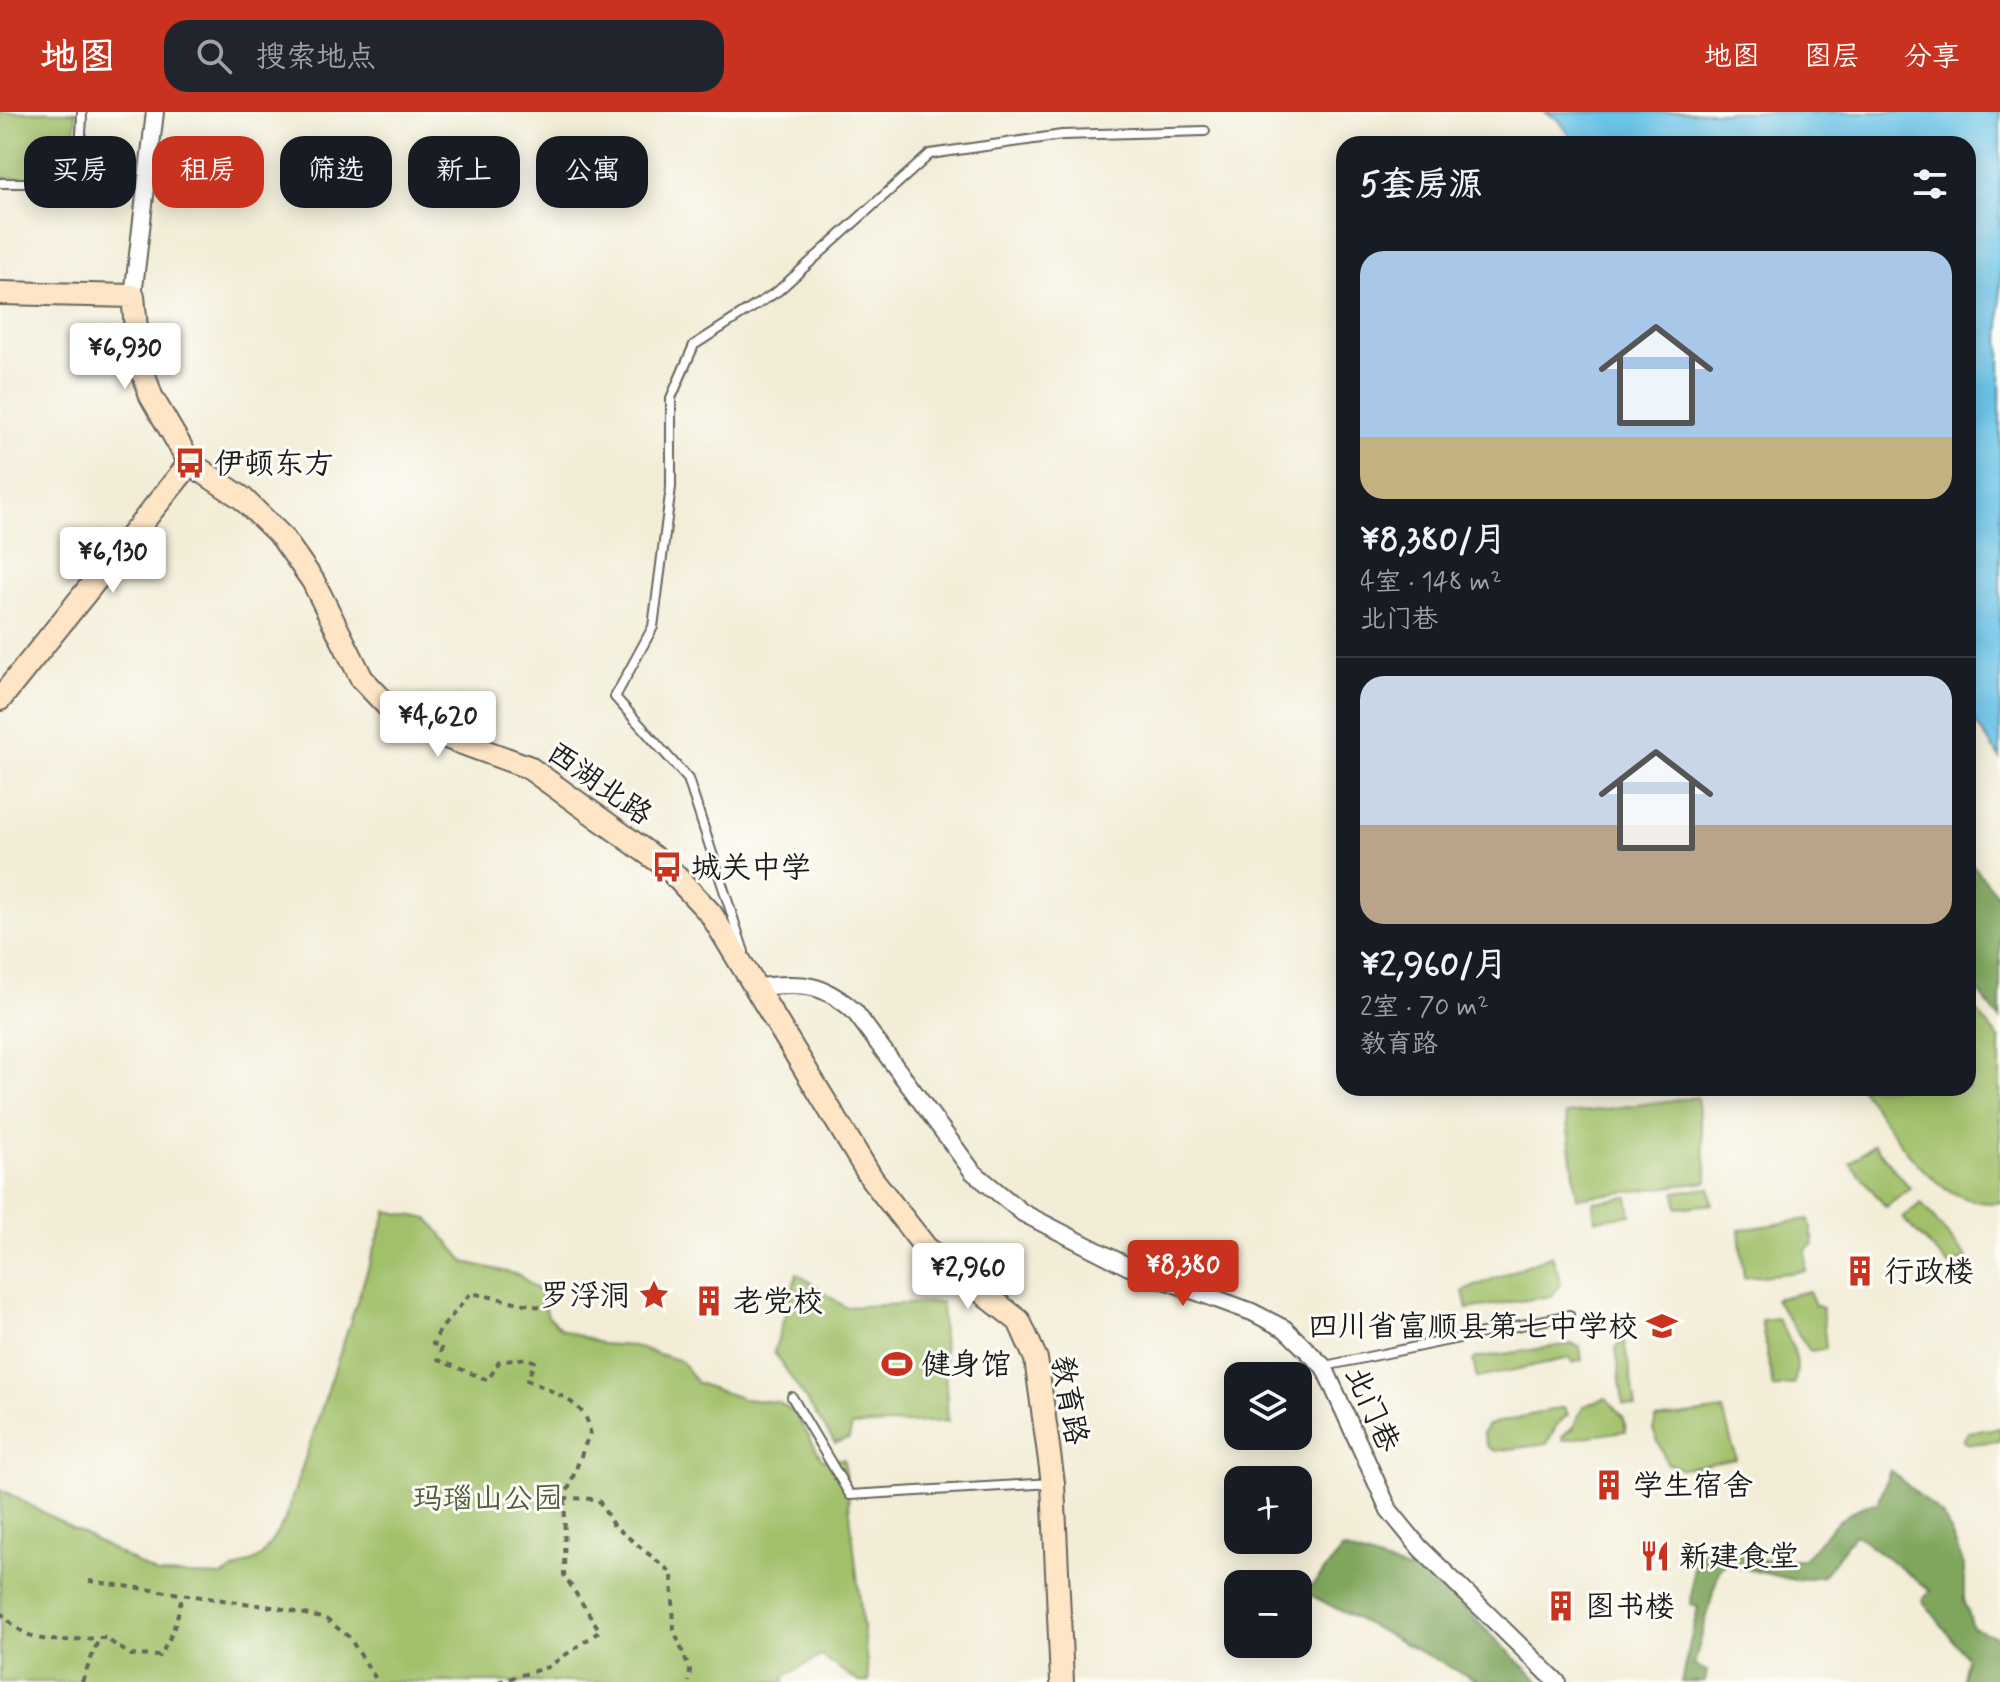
<!DOCTYPE html>
<html lang="zh">
<head>
<meta charset="utf-8">
<style>
  body { margin:0; font-family:Mynerve,"LXGW WenKai TC",sans-serif; background:#20242c; color:#f1f3f6; height:100vh; display:flex; flex-direction:column; font-size:30px; white-space:nowrap }
  * { box-sizing:border-box; margin:0 }
  p { font-size:26px; color:#9ea1a6 }
  .icon { flex:none; width:44px; height:44px; fill:none; stroke:currentColor; stroke-width:2; stroke-linecap:round; stroke-linejoin:round }
  .map { position:relative; flex:1; overflow:hidden }
  .details { position:absolute; left:1336px; top:24px; width:640px; height:960px; display:flex; flex-direction:column; background:#171b24; border-radius:24px; box-shadow:0 4px 20px #0003 }
  .details>* { flex:none }
  .hud { position:absolute; left:24px; top:24px; width:760px; height:72px; display:flex; gap:16px }
  .buttons { position:absolute; left:1224px; top:1250px; display:grid; gap:16px }
  .buttons a { display:grid; place-items:center; width:88px; height:88px; border-radius:16px; background:#171b24; box-shadow:0 4px 20px #0003; font-size:40px }
  .price { position:absolute; translate:-50% -68px; padding:0 18px; border-radius:8px; background:#fff; color:#222; font-size:26px; line-height:52px; filter:drop-shadow(0 2px 4px #0008) }
  .price::after { content:''; position:absolute; left:50%; top:48px; width:24px; height:18px; margin-left:-12px; background:inherit; clip-path:polygon(0 0,100% 0,50% 100%) }
  .price.active { background:#c8321e; color:#fff }
  ul { padding:0; list-style:none }
  li { display:grid; align-content:center; gap:16px; height:424px; padding:0 24px }
  li+li { border-top:2px solid #363941 }
  li span { display:grid; place-items:center; height:248px; border-radius:24px; color:#555 }
  li>.icon { margin-inline-start:auto }
  span .icon { width:144px; height:144px; fill:#fffc; stroke-width:1 }
  li b { font-size:34px }
  h2 { display:flex; justify-content:space-between; align-items:center; height:96px; padding:0 24px; font-size:34px }
  .chip { padding:0 28px; border-radius:24px; background:#171b24; box-shadow:0 4px 20px #0003; font-size:28px; line-height:72px }
  .chip.active { background:#c8321e; color:#fff }
  header { display:flex; align-items:center; gap:48px; box-sizing:border-box; height:112px; padding:0 40px; background:#c8321e; color:#fff }
  header strong { font-size:38px }
  nav { display:flex; gap:44px; margin-inline-start:auto; font-size:28px }
  .search { width:560px; height:72px; background:#20242c; display:flex; align-items:center; gap:20px; box-sizing:border-box; padding:0 28px; border-radius:24px; color:#9ea1a6; font-size:30px }
  .map>svg:first-child { display:block }
</style>
</head>
<body>
<header>
<strong>地图</strong>
<div class="search"><svg class="icon" aria-label="search" viewBox="0 0 24 24"><circle cx="10" cy="10" r="6"/><path d="M15 15l6 6"/></svg>搜索地点</div>
<nav><a>地图</a><a>图层</a><a>分享</a></nav>
</header>
<div class="map">
<svg width="2000" height="1570" viewBox="0 0 2000 1570">
  <rect width="100%" height="100%" fill="#fdfcf7"/>
  <filter id="ink" filterUnits="userSpaceOnUse"><feTurbulence type="fractalNoise" baseFrequency=".0125" numOctaves="2"/><feDisplacementMap in="SourceGraphic" scale="16" xChannelSelector="R" yChannelSelector="G"/><feConvolveMatrix kernelMatrix="1 2 1 2 8 2 1 2 1" color-interpolation-filters="sRGB"/></filter>
  <filter id="wash" filterUnits="userSpaceOnUse"><feTurbulence type="fractalNoise" baseFrequency=".006" numOctaves="4" result="noise"/><feDisplacementMap in="SourceGraphic" scale="32" xChannelSelector="R" yChannelSelector="G"/><feGaussianBlur stdDeviation="1.8" result="paint"/><feColorMatrix in="noise" values="0 0 0 0 0 0 0 0 0 0 0 0 0 0 0 0 0 1.4 0 .05"/><feComposite in="paint" operator="in"/></filter>
  <g filter="url(#wash)">
    <rect width="100%" height="100%" fill="#f3edd7"/>
    <g fill="#a0c069" stroke="#5e6e42" stroke-width="2">
      <path d="M0,0H76C75,68 63,66 0,66Z"/>
      <path d="M1968,888L2000,928V1090L1997,1091C1932,1094 1896,1021 1860,976H1968Z"/>
      <polygon points="1697,985 1708,1070 1577,1086 1566,1002"/>
      <polygon points="1874,1032 1910,1076 1886,1095 1850,1051"/>
      <polygon points="1710,1076 1712,1092 1677,1096 1675,1080"/>
      <polygon points="1628,1085 1631,1103 1595,1108 1593,1090"/>
      <polygon points="1921,1091 1967,1146 1949,1153 1902,1106"/>
      <polygon points="387,1099 429,1107 465,1150 519,1163 540,1180 548,1204 561,1217 602,1232 634,1234 681,1249 697,1271 743,1287 778,1290 795,1301 822,1347 844,1347 869,1570 859,1570 821,1544 785,1564 785,1570 0,1570 0,1377 157,1462 222,1464 261,1445 284,1410"/>
      <polygon points="1809,1107 1814,1132 1806,1138 1806,1159 1744,1166 1739,1118"/>
      <polygon points="1552,1143 1561,1171 1552,1184 1467,1197 1463,1179"/>
      <polygon points="797,1161 845,1195 941,1190 948,1309 852,1314 849,1327 835,1331 774,1240"/>
      <polygon points="1809,1179 1815,1193 1822,1196 1826,1237 1810,1239 1775,1187"/>
      <path d="M1777,1206C1789,1225 1804,1250 1793,1272L1773,1276L1761,1208Z"/>
      <polygon points="1624,1228 1636,1295 1623,1292 1616,1236"/>
      <polygon points="1571,1232 1580,1235 1582,1248 1572,1251 1570,1246 1477,1266 1473,1249 1476,1246"/>
      <polygon points="1606,1286 1624,1306 1626,1319 1563,1328 1562,1324 1573,1315 1583,1294"/>
      <polygon points="1564,1295 1568,1302 1556,1314 1547,1332 1495,1339 1487,1334 1483,1320 1488,1313"/>
      <polygon points="1723,1298 1736,1347 1682,1357 1667,1351 1653,1318 1656,1307"/>
      <polygon points="2000,1316 2000,1329 1970,1332 1963,1329 1968,1320"/>
    </g>
    <g fill="#80a65d" stroke="#4e613c" stroke-width="2">
      <polygon points="1968,747 2000,786 2000,907 1968,868"/>
      <path d="M1890,1358L1944,1405L1964,1453V1487L1973,1516L2000,1526V1570H1962L1967,1546L1922,1488L1930,1478L1855,1422L1823,1464L1794,1468L1725,1452L1719,1459L1694,1553L1707,1559L1705,1570H1681L1698,1495L1691,1493L1694,1446L1712,1435L1717,1441L1730,1439L1763,1448H1803C1820,1427 1849,1392 1878,1391Z"/>
      <polygon points="1343,1437 1408,1458 1413,1447 1540,1570 1479,1570 1306,1481"/>
    </g>
    <polygon fill="#6bc4e8" stroke="#447082" stroke-width="2" points="1544,0 2000,0 2000,646 1968,600 1968,32 1576,32 1558,7"/>
  </g>
  <g filter="url(#ink)">
    <g fill="none" stroke-linecap="round" stroke-linejoin="round">
      <g stroke="#67655d" stroke-width="12">
        <g id="lane">
          <path d="M0,71C66,72 81,71 82,0"/>
          <polyline points="744,840 688,667 615,585 653,515 671,375 671,286 694,233 778,179 930,42 1062,23 1205,19"/>
          <polyline points="1325,1254 1569,1203"/>
          <polyline points="792,1285 850,1383 1052,1371"/>
        </g>
      </g>
      <g stroke="#67655d" stroke-width="20">
        <g id="street">
          <polyline points="133,184 155,0"/>
          <path d="M755,875C800,872 820,868 855,900L973,1060L1023,1101L1129,1155L1252,1200L1285,1217L1324,1255L1389,1398L1420,1436L1557,1570"/>
        </g>
      </g>
      <g stroke="#67655d" stroke-width="26">
        <g id="secondary">
          <polyline points="0,181 133,184 139,248 151,284 190,351 242,386 282,425 313,469 362,567 402,609 528,655 667,755 711,802 872,1067 926,1136 1019,1209 1036,1247 1053,1371 1062,1570"/>
          <polyline points="0,587 190,351"/>
        </g>
      </g>
      <g stroke="#67655d" stroke-width="4" stroke-dasharray="6 6" stroke-linecap="butt">
        <path d="M540,1195L471,1181L440,1218L433,1232L442,1235L438,1248L488,1268L499,1250L527,1246L535,1250L527,1268C550,1279 588,1290 590,1320L565,1386L598,1387L613,1413L672,1461L674,1518L690,1559L689,1570"/>
        <polyline points="89,1469 279,1496 326,1507 349,1525 378,1570"/>
        <path d="M0,1500C36,1540 59,1526 105,1526L131,1543L159,1544C173,1525 178,1505 182,1482"/>
        <polyline points="82,1570 99,1526"/>
        <polyline points="498,1570 548,1555 600,1519 564,1463 565,1386"/>
      </g>
      <use href="#lane" stroke="#fff" stroke-width="8"/>
      <use href="#street" stroke="#fff" stroke-width="16"/>
      <use href="#secondary" stroke="#fde5c5" stroke-width="22"/>
    </g>
  </g>
  <defs>
    <g id="bus-bare" transform="scale(2.4)"><path d="M-5-6H5V4H4V6H2V4H-2V6H-4V4H-5ZM-3.5-4V0h7V-4ZM-3.5 1.2v1.5H-2V1.2ZM2 1.2v1.5H3.5V1.2Z" fill="#c8321e" stroke="#fdfcf7" stroke-width="2.5" paint-order="stroke"/></g>
    <g id="building-bare" transform="scale(2.4)"><path d="M-4-6H4V6H1V3H-1V6H-4ZM-2.5-4.3h1.7v1.8h-1.7ZM.8-4.3h1.7v1.8H.8ZM-2.5-1h1.7V.8h-1.7ZM.8-1h1.7V.8H.8Z" fill="#c8321e" stroke="#fdfcf7" stroke-width="2.5" paint-order="stroke"/></g>
    <g id="sight-bare" transform="scale(2.4)"><path d="M0-6L1.8-2.2L6-1.7L2.9 1.2L3.7 5.4L0 3.3L-3.7 5.4L-2.9 1.2L-6-1.7L-1.8-2.2Z" fill="#c8321e" stroke="#fdfcf7" stroke-width="2.5" paint-order="stroke"/></g>
    <g id="school-bare" transform="scale(2.4)"><path d="M0-5L7-2L0 1L-7-2ZM-4 1L0 2.5L4 1V4Q0 6-4 4Z" fill="#c8321e" stroke="#fdfcf7" stroke-width="2.5" paint-order="stroke"/></g>
    <g id="stadium-bare" transform="scale(2.4)"><path d="M0-5a6.5 5 0 1 0 0 10a6.5 5 0 1 0 0-10ZM-3.5-1.8h7v3.6h-7Z" fill="#c8321e" stroke="#fdfcf7" stroke-width="2.5" paint-order="stroke"/></g>
    <g id="restaurant-bare" transform="scale(2.4)"><path d="M-5-6h1v4h1v-4h1v4h1v-4h1v5L-1.5 .5V6h-2V.5L-5-1ZM5-6V6H3V1.5H1.5Q1.5-4 5-6Z" fill="#c8321e" stroke="#fdfcf7" stroke-width="2.5" paint-order="stroke"/></g>
  </defs>
  <g fill-rule="evenodd">
    <use href="#bus-bare" x="190" y="351"/>
    <use href="#bus-bare" x="667" y="755"/>
    <use href="#building-bare" x="1860" y="1159"/>
    <use href="#sight-bare" x="654" y="1183"/>
    <use href="#building-bare" x="709" y="1189"/>
    <use href="#school-bare" x="1662" y="1214"/>
    <use href="#stadium-bare" x="897" y="1252"/>
    <use href="#building-bare" x="1609" y="1373"/>
    <use href="#restaurant-bare" x="1655" y="1444"/>
    <use href="#building-bare" x="1561" y="1494"/>
  </g>
  <g text-anchor="middle" stroke-width="6" stroke-linejoin="round" paint-order="stroke">
    <g font-size="30" fill="#1c1c1c" stroke="#fdfcf7" text-anchor="start">
      <text x="214" y="361">伊顿东方</text>
      <text x="691" y="765">城关中学</text>
      <text x="1884" y="1169">行政楼</text>
      <text x="630" y="1193" text-anchor="end">罗浮洞</text>
      <text x="733" y="1199">老党校</text>
      <text x="1638" y="1224" text-anchor="end">四川省富顺县第七中学校</text>
      <text x="921" y="1262">健身馆</text>
      <text x="1633" y="1383">学生宿舍</text>
      <text x="1679" y="1454">新建食堂</text>
      <text x="1585" y="1504">图书楼</text>
    </g>
    <g font-size="30" fill="#1c1c1c" stroke="#fdfcf7">
      <text transform="translate(600 671) rotate(35)" y="10">西湖北路</text>
      <text transform="translate(1070 1288) rotate(80)" y="10">教育路</text>
      <text transform="translate(1373 1297) rotate(66)" y="10">北门巷</text>
    </g>
    <g font-size="30" fill="#515e3b" stroke="#fdfcf7">
      <text x="488" y="1396">玛瑙山公园</text>
    </g>
  </g>
</svg>
<div class="buttons">
<a><svg class="icon" aria-label="layers" viewBox="0 0 24 24"><path d="M12 4l9 5-9 5-9-5zM3 14l9 5 9-5"/></svg></a>
<a>+</a>
<a>−</a>
</div>
<b class="price" style="left:125px;top:279px">¥6,930</b>
<b class="price" style="left:113px;top:483px">¥6,130</b>
<b class="price" style="left:438px;top:647px">¥4,620</b>
<b class="price active" style="left:1183px;top:1196px">¥8,380</b>
<b class="price" style="left:968px;top:1199px">¥2,960</b>
<div class="hud">
<a class="chip">买房</a>
<a class="chip active">租房</a>
<a class="chip">筛选</a>
<a class="chip">新上</a>
<a class="chip">公寓</a>
</div>
<section class="details">
<h2>5套房源<svg class="icon" aria-label="filters" viewBox="0 0 24 24"><path d="M4 7h16M4 17h16"/><circle cx="9" cy="7" r="2"/><circle cx="15" cy="17" r="2"/></svg></h2>
<ul>
<li><span style="background:linear-gradient(#a9c7e8 75%,#c2b280 0)"><svg class="icon" aria-label="home" viewBox="0 0 24 24"><path d="M3 11l9-7 9 7M6 9v11h12V9"/></svg></span><div><b>¥8,380/月</b><p>4室 · 148 m²</p><p>北门巷</p></div></li>
<li><span style="background:linear-gradient(#c9d6e8 60%,#b9a48a 0)"><svg class="icon" aria-label="home" viewBox="0 0 24 24"><path d="M3 11l9-7 9 7M6 9v11h12V9"/></svg></span><div><b>¥2,960/月</b><p>2室 · 70 m²</p><p>教育路</p></div></li>
</ul>
</section>
</div>
</body>
</html>
